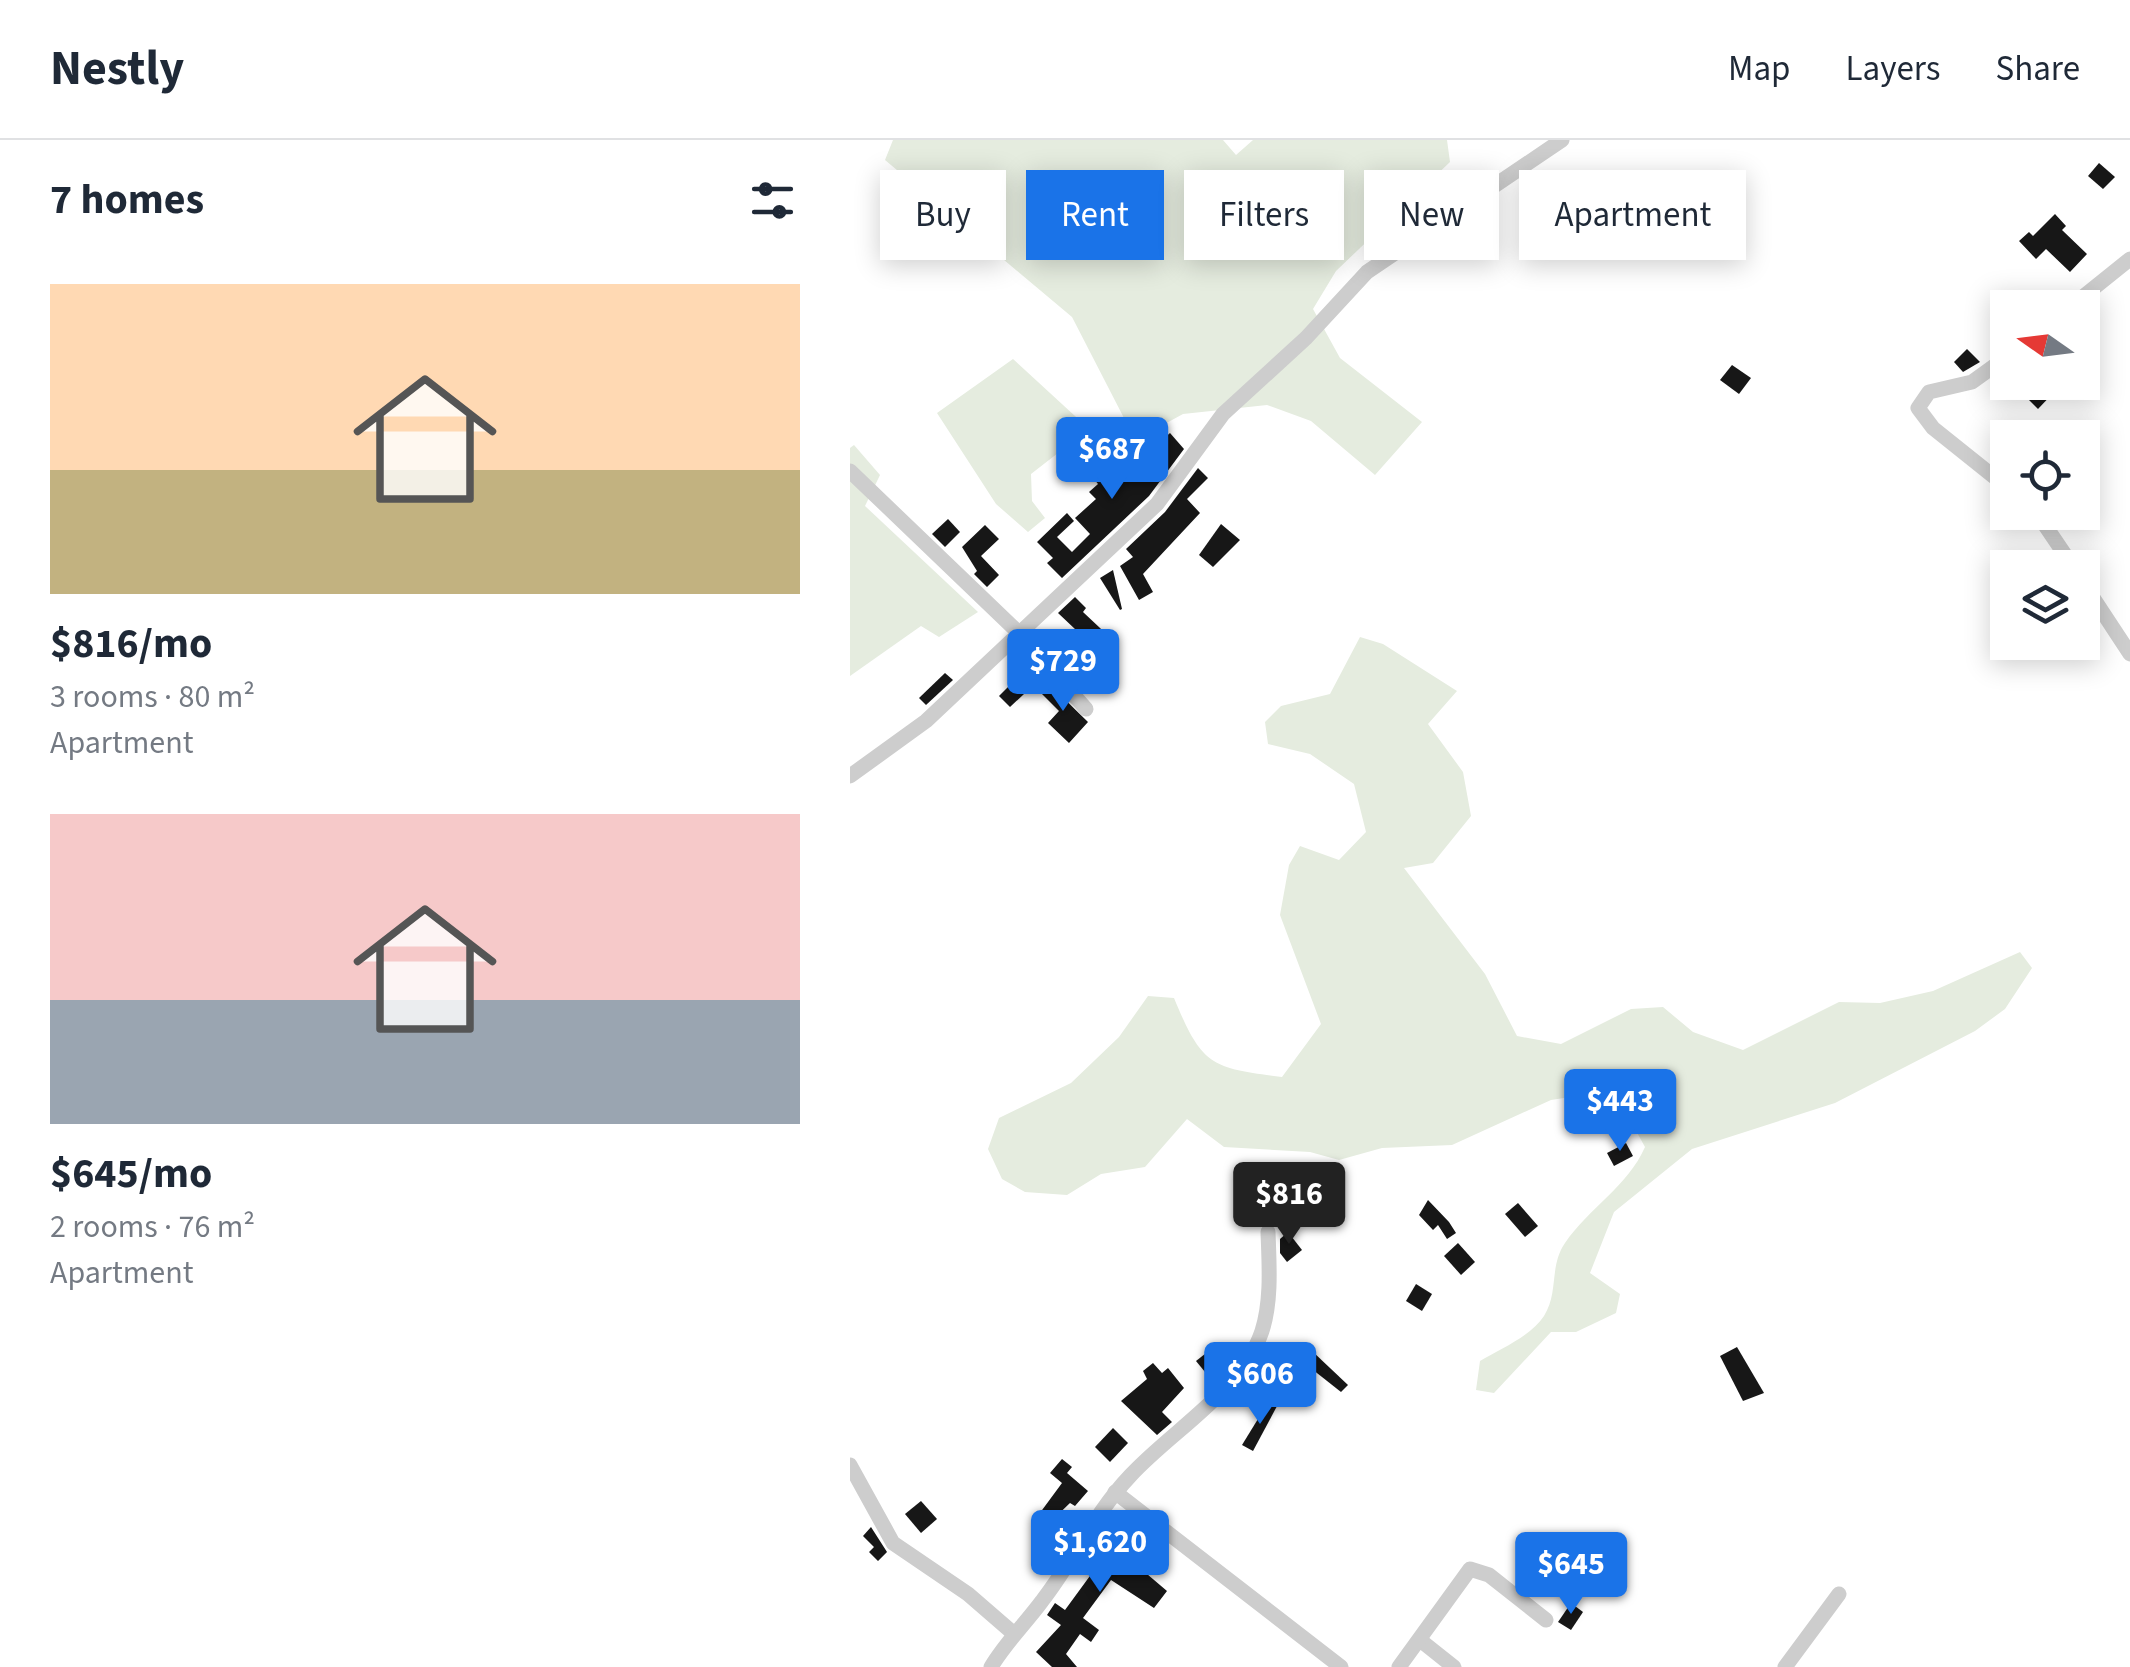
<!DOCTYPE html>
<html lang="en">
<head>
<meta charset="utf-8">
<style>
  body { margin:0; font-family:"Source Sans 3",sans-serif; background:#f6f6f7; color:#1f2937; height:100vh; display:flex; flex-direction:column; font-size:38px; white-space:nowrap }
  * { box-sizing:border-box; margin:0 }
  p { font-size:32px; color:#747a83 }
  .icon { flex:none; width:55px; height:55px; fill:none; stroke:currentColor; stroke-width:2; stroke-linecap:round; stroke-linejoin:round }
  .map { position:relative; flex:1; overflow:hidden }
  .details { display:flex; flex-direction:column; background:#fff; width:850px }
  .details>* { flex:none }
  .guide { position:absolute; left:30px; top:30px; width:950px; height:90px; display:flex; gap:20px }
  .needle { width:65px; rotate:284deg }
  .buttons { position:absolute; left:1140px; top:150px; display:grid; gap:20px }
  .buttons a { display:grid; place-items:center; width:110px; height:110px; border-radius:0px; background:#fff; box-shadow:0 5px 25px #0003; font-size:50px }
  .price { position:absolute; translate:-50% -85px; padding:0 22px; border-radius:10px; background:#1a73e8; color:#fff; font-size:32px; line-height:65px; filter:drop-shadow(0 2px 5px #0008) }
  .price::after { content:''; position:absolute; left:50%; top:60px; width:30px; height:22px; margin-left:-15px; background:inherit; clip-path:polygon(0 0,100% 0,50% 100%) }
  .price.selected { background:#222; color:#fff }
  ul { padding:0; list-style:none }
  li { display:grid; align-content:center; gap:20px; height:530px; padding:0 50px }
  li span { display:grid; place-items:center; height:310px; border-radius:0px; color:#555 }
  li>.icon { margin-inline-start:auto }
  span .icon { width:180px; height:180px; fill:#fffc; stroke-width:1 }
  li b { font-size:42px }
  h2 { display:flex; justify-content:space-between; align-items:center; height:120px; padding:0 50px; font-size:42px }
  .chip { padding:0 35px; border-radius:0px; background:#fff; box-shadow:0 5px 25px #0003; font-size:35px; line-height:90px }
  .chip.selected { background:#1a73e8; color:#fff }
  header { display:flex; align-items:center; gap:60px; box-sizing:border-box; height:140px; padding:0 50px; background:#fff; border-bottom:2px solid #e0e1e3 }
  header strong { font-size:48px }
  nav { display:flex; gap:55px; margin-inline-start:auto; font-size:35px }
  main { display:flex; flex:1; min-height:0 }
  .map>svg:first-child { display:block }
</style>
</head>
<body>
<header>
<strong>Nestly</strong>
<nav><a>Map</a><a>Layers</a><a>Share</a></nav>
</header>
<main>
<section class="details">
<h2>7 homes<svg class="icon" aria-label="filters" viewBox="0 0 24 24"><path d="M4 7h16M4 17h16"/><circle cx="9" cy="7" r="2"/><circle cx="15" cy="17" r="2"/></svg></h2>
<ul>
<li><span style="background:linear-gradient(#ffd9b3 60%,#c2b280 0)"><svg class="icon" aria-label="home" viewBox="0 0 24 24"><path d="M3 11l9-7 9 7M6 9v11h12V9"/></svg></span><div><b>$816/mo</b><p>3 rooms · 80 m²</p><p>Apartment</p></div></li>
<li><span style="background:linear-gradient(#f6c9c9 60%,#9aa5b1 0)"><svg class="icon" aria-label="home" viewBox="0 0 24 24"><path d="M3 11l9-7 9 7M6 9v11h12V9"/></svg></span><div><b>$645/mo</b><p>2 rooms · 76 m²</p><p>Apartment</p></div></li>
</ul>
</section>
<div class="map">
<svg width="1280" height="1527" viewBox="0 0 1280 1527">
  <rect width="100%" height="100%" fill="#fff"/>
  <g fill="#e5ecdf">
    <polygon points="43,0 373,0 386,15 403,0 597,0 600,22 486,131 463,169 490,218 572,282 525,335 461,281 417,265 333,274 278,304 208,313 181,334 182,361 195,378 178,392 146,364 87,273 163,219 250,299 275,280 222,177 35,20"/>
    <polygon points="4,305 30,335 15,366 128,472 89,497 71,486 0,536 0,308"/>
    <path d="M510,497L533,504L607,551L578,584L613,632L621,676L583,723L554,728L635,834L667,896L711,904L781,869L813,867L843,892L893,910L989,862L1030,863L1083,851L1170,812L1182,828L1155,869L1125,891L985,963L842,1009L764,1072L740,1133L770,1154L766,1173L726,1192H701L644,1253L626,1250L630,1221C650,1209 681,1196 694,1176C709,1152 699,1126 715,1103C739,1068 778,1046 795,1007L769,960L746,953L701,960L602,1005L532,1008L489,1020L460,1012L374,1007L337,979L295,1027L251,1034L217,1055L175,1052L152,1039L138,1009L149,978L221,943L269,897L298,856L324,858C352,926 361,928 432,937L471,884L430,775L439,725L450,706L489,720L516,692L504,644L460,614L418,604L415,582L431,566L480,554Z"/>
  </g>
  <g fill="#171717">
    <polygon points="1249,23 1265,37 1253,49 1238,36"/>
    <polygon points="1205,74 1216,86 1212,90 1237,114 1220,132 1196,109 1186,119 1169,101 1179,92 1183,96"/>
    <polygon points="1117,209 1130,222 1113,232 1104,222"/>
    <polygon points="882,225 901,238 889,254 870,240"/>
    <polygon points="1161,242 1201,242 1207,249 1188,269"/>
    <polygon points="320,293 334,309 299,356 212,438 197,423 203,418 187,402 217,373 224,381 207,397 222,412 240,394 225,378 246,359 239,352 248,344 244,339 269,317 277,326 289,315 292,318"/>
    <polygon points="348,328 358,338 337,359 350,373 293,434 303,452 289,460 270,426 283,417 276,409 315,372"/>
    <polygon points="98,379 110,392 95,407 82,394"/>
    <polygon points="371,384 390,400 363,427 349,415"/>
    <polygon points="135,385 149,399 131,416 149,435 137,447 124,434 127,431 112,407"/>
    <polygon points="263,430 272,469 270,470 250,438"/>
    <polygon points="225,457 236,468 233,472 267,504 241,532 235,527 227,538 213,526 222,514 212,505 226,490 208,473"/>
    <polygon points="178,527 190,539 160,567 149,556"/>
    <polygon points="95,533 103,540 76,565 69,558"/>
    <polygon points="196,541 238,582 219,603 198,583 209,571 187,549"/>
    <polygon points="776,1003 783,1016 764,1026 757,1013"/>
    <polygon points="578,1060 599,1082 606,1093 597,1099 588,1085 583,1090 569,1075"/>
    <polygon points="668,1063 688,1086 675,1097 655,1074"/>
    <polygon points="438,1092 452,1110 437,1122 430,1113 430,1099"/>
    <polygon points="608,1103 625,1122 611,1135 594,1116"/>
    <polygon points="566,1144 582,1154 572,1171 556,1161"/>
    <polygon points="365,1206 374,1217 355,1232 346,1221"/>
    <polygon points="887,1207 914,1253 893,1261 870,1216"/>
    <polygon points="462,1211 498,1245 491,1252 453,1222"/>
    <polygon points="303,1223 312,1233 318,1228 334,1248 312,1272 322,1282 307,1295 271,1261 297,1239 293,1231"/>
    <polygon points="419,1261 427,1266 403,1311 392,1305"/>
    <polygon points="263,1288 278,1303 260,1322 245,1307"/>
    <polygon points="212,1319 222,1327 217,1333 238,1351 225,1366 220,1363 193,1389 184,1381 212,1343 200,1333"/>
    <polygon points="71,1361 87,1379 71,1393 55,1374"/>
    <polygon points="272,1372 297,1391 277,1417 317,1451 304,1468 261,1440 233,1478 249,1490 241,1502 230,1494 216,1514 227,1527 202,1527 186,1512 211,1485 197,1475 205,1463 215,1470 245,1429 238,1424 255,1400 267,1409 281,1389 267,1379"/>
    <polygon points="21,1387 37,1412 28,1421 19,1412 24,1407 13,1396"/>
    <polygon points="721,1463 733,1472 721,1490 708,1482"/>
  </g>
  <g fill="none" stroke-linecap="round" stroke-linejoin="round">
    <g stroke="#cdcdcd" stroke-width="15">
      <polyline points="1219,168 1280,119"/>
      <polyline points="1158,216 1122,242 1079,252 1068,268 1083,288 1158,348"/>
      <polyline points="0,331 170,494 236,569"/>
      <polyline points="1186,372 1224,428"/>
      <polyline points="1232,441 1280,514"/>
      <polyline points="0,636 76,581 307,364 373,274 456,198 517,132 712,0"/>
      <polyline points="0,1325 43,1403 118,1454 163,1493"/>
      <polyline points="265,1352 491,1527"/>
      <polyline points="570,1500 604,1527"/>
      <path d="M141,1527C156,1502 175,1484 192,1461C224,1420 244,1374 280,1336C321,1291 392,1251 412,1191C422,1160 419,1123 418,1092"/>
      <polyline points="549,1527 620,1429 639,1435 696,1480"/>
      <polyline points="935,1527 989,1454"/>
    </g>
  </g>
</svg>
<div class="buttons">
<a><svg class="needle" viewBox="-14 -14 28 28"><path d="M0-13l5 13h-10z" fill="#e53935"/><path d="M0 13l5-13h-10z" fill="#747a83"/></svg></a>
<a><svg class="icon" aria-label="locate" viewBox="0 0 24 24"><circle cx="12" cy="12" r="6"/><path d="M12 2v4M12 18v4M2 12h4M18 12h4"/></svg></a>
<a><svg class="icon" aria-label="layers" viewBox="0 0 24 24"><path d="M12 4l9 5-9 5-9-5zM3 14l9 5 9-5"/></svg></a>
</div>
<b class="price" style="left:262px;top:362px">$687</b>
<b class="price" style="left:213px;top:574px">$729</b>
<b class="price" style="left:770px;top:1014px">$443</b>
<b class="price selected" style="left:439px;top:1107px">$816</b>
<b class="price" style="left:410px;top:1287px">$606</b>
<b class="price" style="left:250px;top:1455px">$1,620</b>
<b class="price" style="left:721px;top:1477px">$645</b>
<div class="guide">
<a class="chip">Buy</a>
<a class="chip selected">Rent</a>
<a class="chip">Filters</a>
<a class="chip">New</a>
<a class="chip">Apartment</a>
</div>
</div>
</main>
</body>
</html>
